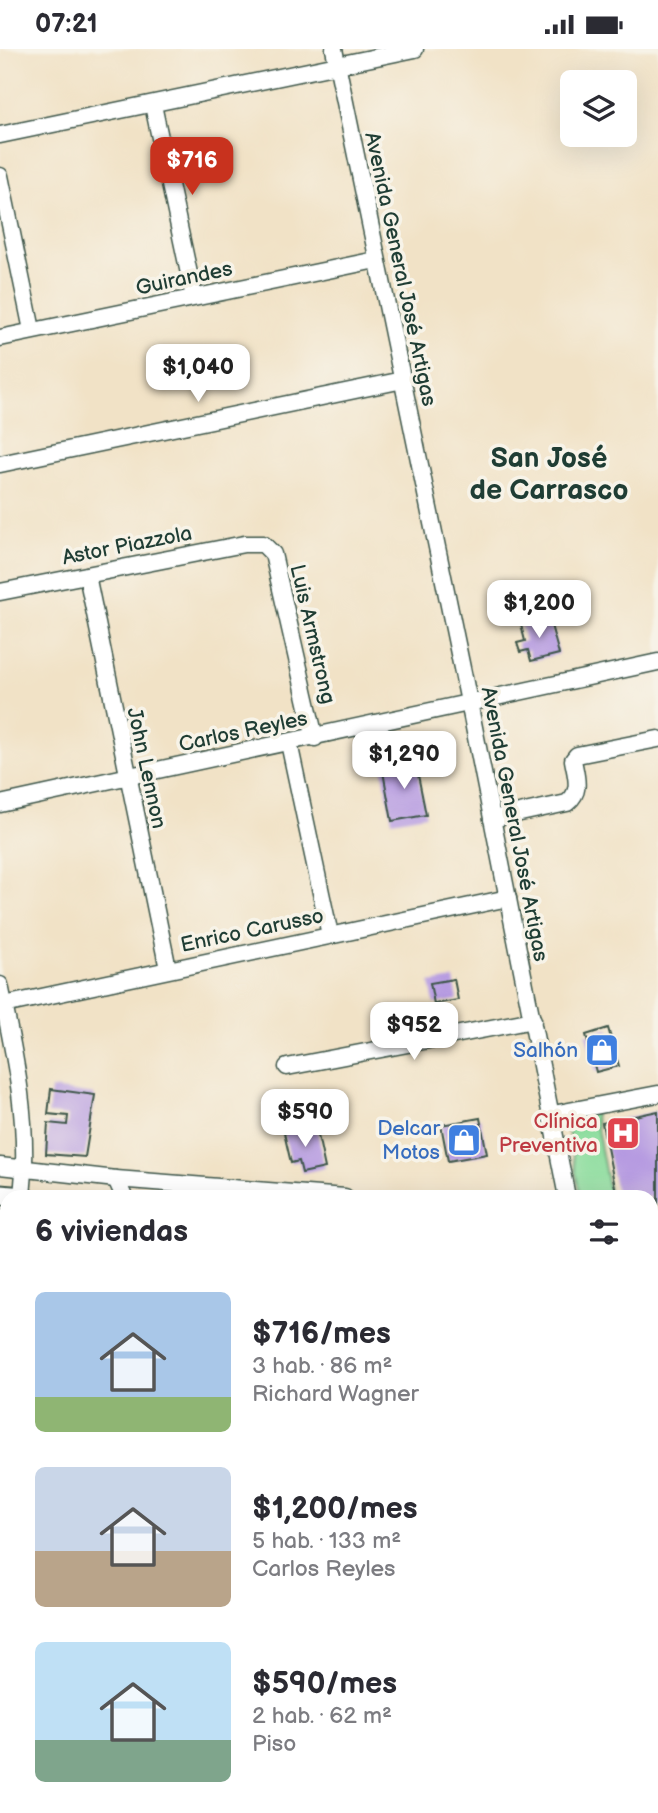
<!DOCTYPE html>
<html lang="es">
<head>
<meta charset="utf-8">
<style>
  body { margin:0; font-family:"Balsamiq Sans",sans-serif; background:#f2f2f3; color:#2b2b33; height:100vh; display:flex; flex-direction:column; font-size:26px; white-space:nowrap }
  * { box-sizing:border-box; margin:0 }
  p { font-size:23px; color:#7c7c81 }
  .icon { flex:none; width:38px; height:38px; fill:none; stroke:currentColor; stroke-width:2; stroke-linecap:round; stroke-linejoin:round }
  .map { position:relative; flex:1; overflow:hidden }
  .panel { position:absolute; left:0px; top:1141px; width:658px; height:623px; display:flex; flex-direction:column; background:#fff; border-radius:21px 21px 0 0; box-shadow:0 7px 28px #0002 }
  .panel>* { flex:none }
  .tools { position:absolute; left:560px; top:21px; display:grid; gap:14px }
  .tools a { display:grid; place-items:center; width:77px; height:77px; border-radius:10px; background:#fff; box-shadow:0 7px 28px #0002; font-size:35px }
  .price { position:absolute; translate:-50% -60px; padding:0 16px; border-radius:14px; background:#fff; color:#222; font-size:23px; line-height:46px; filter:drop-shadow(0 2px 4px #0008) }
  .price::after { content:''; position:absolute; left:50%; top:42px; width:21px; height:16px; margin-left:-10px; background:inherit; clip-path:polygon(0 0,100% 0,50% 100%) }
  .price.selected { background:#c8321e; color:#fff }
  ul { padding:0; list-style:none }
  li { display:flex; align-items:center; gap:21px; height:175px; padding:0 35px }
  li span { display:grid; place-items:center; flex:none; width:196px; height:140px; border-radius:10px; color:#555 }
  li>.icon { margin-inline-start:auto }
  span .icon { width:84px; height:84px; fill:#fffc; stroke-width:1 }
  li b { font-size:30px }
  h2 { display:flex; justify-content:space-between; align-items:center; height:84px; padding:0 35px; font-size:30px }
  .status { display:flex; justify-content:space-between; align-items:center; height:49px; padding:0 35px; background:#fff; direction:ltr }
  .status svg { height:19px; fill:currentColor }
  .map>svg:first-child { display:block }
</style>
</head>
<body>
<div class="status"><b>07:21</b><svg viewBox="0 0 49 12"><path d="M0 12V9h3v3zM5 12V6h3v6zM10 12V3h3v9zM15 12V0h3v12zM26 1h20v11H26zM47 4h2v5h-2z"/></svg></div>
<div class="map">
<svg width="658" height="1764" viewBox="0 0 658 1764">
  <rect width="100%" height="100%" fill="#f7f3e8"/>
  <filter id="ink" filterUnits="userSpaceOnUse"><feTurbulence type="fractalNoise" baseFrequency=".0143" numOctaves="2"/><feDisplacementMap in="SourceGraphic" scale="14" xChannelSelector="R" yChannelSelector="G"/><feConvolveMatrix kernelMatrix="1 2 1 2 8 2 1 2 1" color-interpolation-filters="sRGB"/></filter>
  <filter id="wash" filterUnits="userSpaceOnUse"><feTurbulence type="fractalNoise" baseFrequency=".00686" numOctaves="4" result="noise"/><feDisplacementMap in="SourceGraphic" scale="28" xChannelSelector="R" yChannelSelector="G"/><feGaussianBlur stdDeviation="1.57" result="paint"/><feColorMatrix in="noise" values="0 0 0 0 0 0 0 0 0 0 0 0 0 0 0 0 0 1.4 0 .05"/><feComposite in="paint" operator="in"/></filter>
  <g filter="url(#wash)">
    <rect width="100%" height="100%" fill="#f1e2c6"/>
    <polygon fill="#8cdd9e" stroke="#568d69" stroke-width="2" points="594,1063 610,1148 580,1148 566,1070"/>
    <g id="blocks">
      <g fill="#b59ae1">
        <polygon points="549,569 559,605 531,612 528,601 520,603 517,594 525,592 521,576"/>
        <polygon points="415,711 426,766 392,772 382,717"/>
        <polygon points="454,930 458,951 434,955 430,934"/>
        <polygon points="608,979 619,1017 596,1023 586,986"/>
        <polygon points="51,1040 95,1046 85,1108 46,1105 48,1074 67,1076 68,1067 48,1065"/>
        <polygon points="658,1062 658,1155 651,1154 651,1148 617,1148 602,1074"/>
        <polygon points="480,1069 487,1105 448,1112 441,1076"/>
        <polygon points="316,1077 325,1119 302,1124 299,1112 291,1114 284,1084"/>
        <polygon points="658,1270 658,1373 651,1373 651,1285"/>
      </g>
    </g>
  </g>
  <g filter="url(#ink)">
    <use href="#blocks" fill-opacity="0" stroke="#3e564a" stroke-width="2"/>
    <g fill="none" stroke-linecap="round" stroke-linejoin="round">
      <g stroke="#3e564a" stroke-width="19">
        <g id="minor">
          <polyline points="334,0 469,653 567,1148"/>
          <polyline points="153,56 194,248"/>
          <polyline points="0,86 415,0"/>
          <polyline points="0,127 32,281"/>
          <polyline points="0,289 376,211"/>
          <polyline points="0,415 403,331"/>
          <polyline points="87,526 168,920"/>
          <polyline points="0,543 244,495 263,495 273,505 315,689"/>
          <polyline points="289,694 330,886"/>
          <polyline points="0,755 658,613"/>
          <path d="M492,770L567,754C582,742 576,728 573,711L577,706L658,690"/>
          <path d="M0,936C15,1007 30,1075 22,1148"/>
          <polyline points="4,956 508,849"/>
          <polyline points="287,1018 533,971"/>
          <polyline points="553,1065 658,1045"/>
          <polyline points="0,1117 116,1130 345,1148"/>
          <polyline points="116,1130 124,1148"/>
          <polyline points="651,1193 658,1189"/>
          <polyline points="0,1201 7,1201"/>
          <polyline points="651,1265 658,1265"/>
          <polyline points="651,1395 658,1396"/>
          <polyline points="0,1572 7,1581"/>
          <polyline points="0,1652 7,1653"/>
          <polyline points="0,1691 7,1692"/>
          <polyline points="651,1734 658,1735"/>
          <polyline points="121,1764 121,1757"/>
          <polyline points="347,1764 347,1757"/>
          <polyline points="582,1764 582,1757"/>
          <polyline points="608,1764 608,1757"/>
        </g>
      </g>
      <g stroke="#3e564a" stroke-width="23">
        <g id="major">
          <polyline points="0,1146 24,1148"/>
          <polyline points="0,1171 7,1171"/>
          <polyline points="651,1209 658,1210"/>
          <polyline points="651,1236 658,1236"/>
        </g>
      </g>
      <use href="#minor" stroke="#fff" stroke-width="16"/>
      <use href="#major" stroke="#fff" stroke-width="19"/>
    </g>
  </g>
  <defs>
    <g id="shop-square" transform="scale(1.75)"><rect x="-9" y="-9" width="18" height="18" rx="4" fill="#3f7fe0" stroke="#f7f3e8"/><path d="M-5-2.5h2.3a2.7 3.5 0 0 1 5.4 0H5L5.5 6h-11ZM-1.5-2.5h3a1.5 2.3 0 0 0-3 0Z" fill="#fff"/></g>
    <g id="hospital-square" transform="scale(1.75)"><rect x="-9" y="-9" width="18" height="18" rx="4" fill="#e0444e" stroke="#f7f3e8"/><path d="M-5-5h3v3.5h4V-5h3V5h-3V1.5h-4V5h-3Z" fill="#fff"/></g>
  </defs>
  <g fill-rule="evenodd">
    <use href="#shop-square" x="602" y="1001"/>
    <use href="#hospital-square" x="623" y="1084"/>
    <use href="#shop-square" x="464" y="1091"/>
  </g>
  <g text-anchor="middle" stroke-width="7" stroke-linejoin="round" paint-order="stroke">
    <g font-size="21" fill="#1f3d34" stroke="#f7f3e8">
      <text transform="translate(401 220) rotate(78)" y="7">Avenida General José Artigas</text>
      <text transform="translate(184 229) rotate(-12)" y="7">Guirandes</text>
      <text transform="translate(127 496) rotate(-11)" y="7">Astor Piazzola</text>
      <text transform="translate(313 585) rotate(77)" y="7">Luis Armstrong</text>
      <text transform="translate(243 682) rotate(-12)" y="7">Carlos Reyles</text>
      <text transform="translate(147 719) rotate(78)" y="7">John Lennon</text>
      <text transform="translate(515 775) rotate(79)" y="7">Avenida General José Artigas</text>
      <text transform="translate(252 881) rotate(-12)" y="7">Enrico Carusso</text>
    </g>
    <g font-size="21" fill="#366cbe" stroke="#f7f3e8" text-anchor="end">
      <text x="578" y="1008">Salhón</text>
      <text x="440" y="1086">Delcar<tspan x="440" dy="24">Motos</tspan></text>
    </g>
    <g font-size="21" fill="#be3a42" stroke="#f7f3e8" text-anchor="end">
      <text x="598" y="1079">Clínica<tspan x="598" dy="24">Preventiva</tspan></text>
    </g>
    <g font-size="28" font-weight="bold" fill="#1f3d34" stroke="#f7f3e8">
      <text x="549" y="418">San José<tspan x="549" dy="32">de Carrasco</tspan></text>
    </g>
  </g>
</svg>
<div class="tools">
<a><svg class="icon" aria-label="layers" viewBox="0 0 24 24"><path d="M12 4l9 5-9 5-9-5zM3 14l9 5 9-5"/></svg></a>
</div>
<b class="price selected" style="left:192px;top:148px">$716</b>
<b class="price" style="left:198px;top:355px">$1,040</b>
<b class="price" style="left:539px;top:591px">$1,200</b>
<b class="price" style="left:404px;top:742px">$1,290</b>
<b class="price" style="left:414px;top:1013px">$952</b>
<b class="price" style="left:305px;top:1100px">$590</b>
<section class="panel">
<h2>6 viviendas<svg class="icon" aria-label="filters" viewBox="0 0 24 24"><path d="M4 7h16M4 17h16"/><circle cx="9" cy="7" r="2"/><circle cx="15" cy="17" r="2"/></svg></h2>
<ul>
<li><span style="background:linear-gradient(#a9c7e8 75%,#8fb573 0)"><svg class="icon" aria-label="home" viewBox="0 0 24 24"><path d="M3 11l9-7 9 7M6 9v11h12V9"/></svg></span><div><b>$716/mes</b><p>3 hab. · 86 m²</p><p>Richard Wagner</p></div></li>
<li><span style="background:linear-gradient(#c9d6e8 60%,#b9a48a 0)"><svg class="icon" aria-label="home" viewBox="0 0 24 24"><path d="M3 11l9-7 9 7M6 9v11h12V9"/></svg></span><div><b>$1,200/mes</b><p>5 hab. · 133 m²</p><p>Carlos Reyles</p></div></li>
<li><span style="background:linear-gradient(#bfe0f5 70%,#7fa58c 0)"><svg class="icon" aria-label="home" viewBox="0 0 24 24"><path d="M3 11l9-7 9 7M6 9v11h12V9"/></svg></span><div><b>$590/mes</b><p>2 hab. · 62 m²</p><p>Piso</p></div></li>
</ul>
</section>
</div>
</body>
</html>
